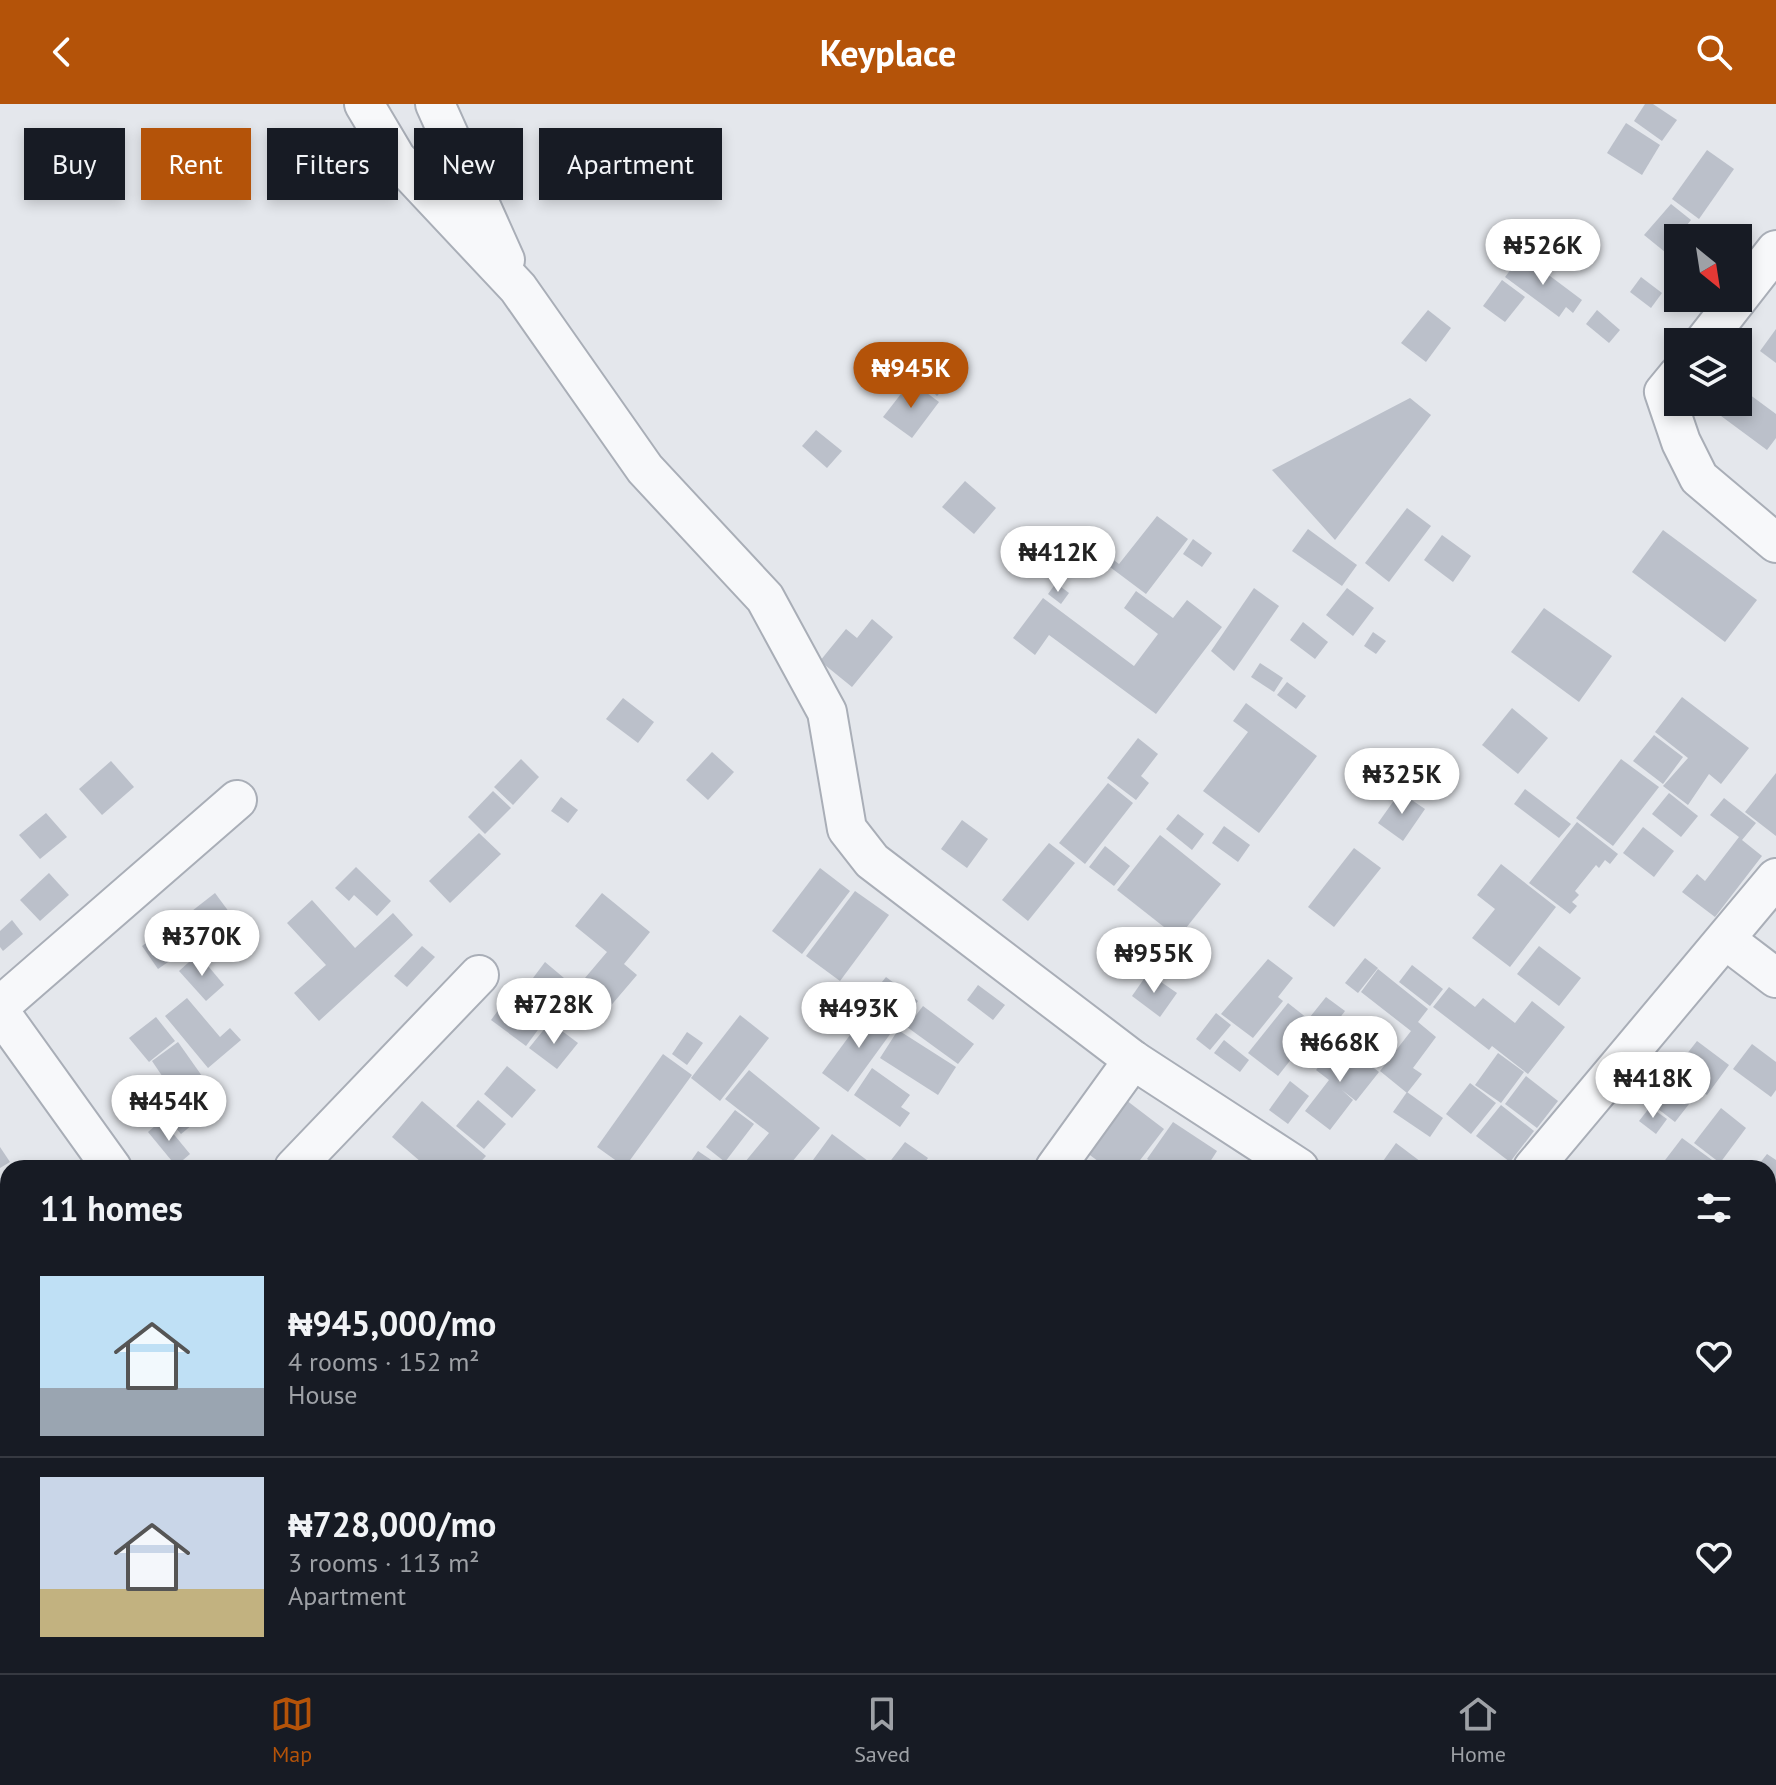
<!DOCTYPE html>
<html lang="en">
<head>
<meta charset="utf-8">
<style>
  body { margin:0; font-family:"PT Sans",sans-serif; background:#20242c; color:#f1f3f6; height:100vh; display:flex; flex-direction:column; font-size:30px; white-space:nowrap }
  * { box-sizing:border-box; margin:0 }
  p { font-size:26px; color:#9ea1a6 }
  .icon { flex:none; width:44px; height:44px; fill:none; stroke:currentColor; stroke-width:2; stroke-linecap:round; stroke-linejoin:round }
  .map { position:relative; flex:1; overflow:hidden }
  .side { position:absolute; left:0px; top:1056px; width:1776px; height:514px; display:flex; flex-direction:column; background:#171b24; border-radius:24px 24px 0 0; box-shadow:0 4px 12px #0003 }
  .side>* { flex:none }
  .hud { position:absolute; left:24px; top:24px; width:800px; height:72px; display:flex; gap:16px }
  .needle { width:52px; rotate:150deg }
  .controls { position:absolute; left:1664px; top:120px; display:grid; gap:16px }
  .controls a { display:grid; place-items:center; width:88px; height:88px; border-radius:0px; background:#171b24; box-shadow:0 4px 12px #0003; font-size:40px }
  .price { position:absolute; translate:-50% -68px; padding:0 18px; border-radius:28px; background:#fff; color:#222; font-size:26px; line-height:52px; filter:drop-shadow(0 2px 4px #0008) }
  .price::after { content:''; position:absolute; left:50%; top:48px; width:24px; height:18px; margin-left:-12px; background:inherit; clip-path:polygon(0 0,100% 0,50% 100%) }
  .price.active { background:#b45309; color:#fff }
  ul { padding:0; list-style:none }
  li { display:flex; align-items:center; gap:24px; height:200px; padding:0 40px }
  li+li { border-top:2px solid #363941 }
  li span { display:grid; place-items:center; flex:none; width:224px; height:160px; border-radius:0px; color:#555 }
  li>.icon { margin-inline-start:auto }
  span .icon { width:96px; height:96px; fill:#fffc; stroke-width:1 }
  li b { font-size:34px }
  h2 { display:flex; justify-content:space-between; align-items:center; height:96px; padding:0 40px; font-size:34px }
  .tag { padding:0 28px; border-radius:0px; background:#171b24; box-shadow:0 4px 12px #0003; font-size:28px; line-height:72px }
  .tag.active { background:#b45309; color:#fff }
  header { display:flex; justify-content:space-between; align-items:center; height:104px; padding:0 40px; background:#b45309; color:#fff; font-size:36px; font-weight:700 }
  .dock { display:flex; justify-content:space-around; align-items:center; height:112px; border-top:2px solid #363941; background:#171b24; font-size:22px; color:#9ea1a6 }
  .dock a { display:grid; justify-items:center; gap:4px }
  .dock .active { color:#b45309 }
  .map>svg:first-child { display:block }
</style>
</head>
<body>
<header><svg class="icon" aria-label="back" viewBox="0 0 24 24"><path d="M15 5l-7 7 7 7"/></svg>Keyplace<svg class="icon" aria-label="search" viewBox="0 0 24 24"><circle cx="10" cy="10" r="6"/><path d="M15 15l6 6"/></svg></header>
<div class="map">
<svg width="1776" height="1569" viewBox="0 0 1776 1569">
  <rect width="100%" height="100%" fill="#e4e7ec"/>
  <g fill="#bbc0ca">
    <polygon points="1645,0 1653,0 1677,16 1662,37 1634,17"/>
    <polygon points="1626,19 1660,41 1642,71 1607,49"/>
    <polygon points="1707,46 1734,65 1699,115 1672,95"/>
    <polygon points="1671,100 1691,116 1665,148 1644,131"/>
    <polygon points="1522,151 1582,196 1573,209 1566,203 1559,213 1505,173"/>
    <polygon points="1641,173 1662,189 1651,204 1630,188"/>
    <polygon points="1502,176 1525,193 1505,218 1483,202"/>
    <polygon points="1428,206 1451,224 1426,258 1401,239"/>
    <polygon points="1597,206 1620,226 1609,239 1586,220"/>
    <polygon points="1776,225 1776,259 1760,247"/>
    <polygon points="945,239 968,259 937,292 915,271"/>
    <polygon points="911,277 939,298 912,334 883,313"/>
    <polygon points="1738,282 1776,310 1776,334 1767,346 1717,309 1725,298 1738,298"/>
    <polygon points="1410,294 1431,311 1335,436 1272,366"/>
    <polygon points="816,326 842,347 827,364 802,342"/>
    <polygon points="965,377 996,404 974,430 942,403"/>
    <polygon points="1407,404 1431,422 1389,478 1365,459"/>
    <polygon points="1157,412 1188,435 1146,490 1074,436 1079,430 1119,460"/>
    <polygon points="1308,425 1357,461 1342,482 1292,447"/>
    <polygon points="1663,426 1757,496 1725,538 1632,468"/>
    <polygon points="1442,431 1471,452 1453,478 1424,456"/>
    <polygon points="1193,435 1212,449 1202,463 1183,450"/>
    <polygon points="1056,479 1069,489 1061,500 1048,490"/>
    <polygon points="1254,484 1279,502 1234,567 1211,547"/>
    <polygon points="1347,484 1374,504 1353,532 1326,511"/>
    <polygon points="1136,487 1173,514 1187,496 1222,523 1156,610 1049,531 1035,551 1013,534 1043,494 1134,562 1158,530 1124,504"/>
    <polygon points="1544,504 1612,552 1579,598 1511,548"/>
    <polygon points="872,515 893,533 852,583 820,557 846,525 857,534"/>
    <polygon points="1303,518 1328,538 1315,555 1290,536"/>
    <polygon points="1373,528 1386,537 1376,550 1364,542"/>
    <polygon points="1260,559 1283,574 1274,588 1251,573"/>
    <polygon points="1287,578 1306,592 1296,605 1277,591"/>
    <polygon points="1682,593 1749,644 1721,680 1709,670 1688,701 1663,682 1688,654 1655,628"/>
    <polygon points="623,594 654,618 638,639 606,615"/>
    <polygon points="1246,599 1317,652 1259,729 1203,687 1248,628 1233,617"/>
    <polygon points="1512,604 1548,634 1518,670 1482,641"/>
    <polygon points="1654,631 1683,653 1663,680 1633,657"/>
    <polygon points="1138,634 1158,650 1141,672 1149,679 1136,696 1107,674"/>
    <polygon points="712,648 734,668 708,696 686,676"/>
    <polygon points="521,655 539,673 513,701 494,683"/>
    <polygon points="1621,655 1659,683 1613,742 1576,714"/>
    <polygon points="111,657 134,683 102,711 79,685"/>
    <polygon points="1776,669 1776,732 1745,708"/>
    <polygon points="1108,679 1133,699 1085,760 1059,739"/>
    <polygon points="1525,685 1571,720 1559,734 1514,700"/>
    <polygon points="493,687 511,704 485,730 468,713"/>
    <polygon points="1400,688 1425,705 1403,737 1378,719"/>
    <polygon points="1669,689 1698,712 1681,733 1652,710"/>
    <polygon points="561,693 578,706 568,719 551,707"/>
    <polygon points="1724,694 1756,719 1742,736 1762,752 1715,813 1682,788 1697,770 1705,777 1739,733 1710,711"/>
    <polygon points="46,709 67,733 40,755 19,731"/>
    <polygon points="1178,710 1204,730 1192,746 1166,725"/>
    <polygon points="962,716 988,735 967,764 941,745"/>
    <polygon points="1577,718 1618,750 1610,760 1605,756 1599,764 1596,761 1575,787 1579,791 1572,798 1577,802 1570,810 1529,779"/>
    <polygon points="1224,722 1250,741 1238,758 1212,739"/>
    <polygon points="1643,723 1674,747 1654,773 1623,749"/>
    <polygon points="479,729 501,750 450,799 429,777"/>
    <polygon points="1160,731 1221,780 1178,834 1117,786"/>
    <polygon points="1049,739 1075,759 1028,817 1002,796"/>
    <polygon points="1105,742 1130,762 1114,782 1089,763"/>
    <polygon points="1354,744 1381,764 1334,823 1308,803"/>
    <polygon points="1501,760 1556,803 1510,863 1472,834 1495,805 1477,791"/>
    <polygon points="356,763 391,797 377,812 354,791 349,797 335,784"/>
    <polygon points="820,764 850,787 802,850 772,827"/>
    <polygon points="49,769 69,791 40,817 20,796"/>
    <polygon points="855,787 889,811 840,877 806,852"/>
    <polygon points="215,789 235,816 203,841 183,814"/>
    <polygon points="602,789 650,828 624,860 637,871 608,905 579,881 607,848 575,822"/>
    <polygon points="312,796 355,844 393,809 413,831 319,917 294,889 326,861 287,819"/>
    <polygon points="12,816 23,830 3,847 0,843 0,827"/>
    <polygon points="175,819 187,836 167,851 171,856 158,865 142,842"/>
    <polygon points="422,842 435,853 407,883 394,872"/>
    <polygon points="1539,842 1581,874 1559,902 1517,870"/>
    <polygon points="198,850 224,881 206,897 179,867"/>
    <polygon points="1365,854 1378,864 1358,889 1345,879"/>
    <polygon points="1268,855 1293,874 1278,893 1283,897 1253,934 1221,910"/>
    <polygon points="545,858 583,890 570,904 533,874"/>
    <polygon points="1412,861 1443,885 1430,902 1399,878"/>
    <polygon points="1378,865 1428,905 1418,918 1436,933 1413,964 1422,970 1407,989 1380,967 1411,927 1361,888"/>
    <polygon points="1148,869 1177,889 1160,913 1132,892"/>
    <polygon points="886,873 918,897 900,920 868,895"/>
    <polygon points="978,881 1005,901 993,916 967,896"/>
    <polygon points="1449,883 1475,903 1483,894 1515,919 1532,897 1565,923 1528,970 1492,942 1489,946 1433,903"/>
    <polygon points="514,885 549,911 526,942 491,916"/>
    <polygon points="1326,893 1345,907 1329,928 1310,913"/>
    <polygon points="187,894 220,933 230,924 241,936 208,964 165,912"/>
    <polygon points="1288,899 1317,922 1278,972 1248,949"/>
    <polygon points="923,902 974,940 958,960 907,923"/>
    <polygon points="870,904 896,922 848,988 822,969"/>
    <polygon points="1216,909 1231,921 1210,946 1196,935"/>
    <polygon points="740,911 769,934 720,997 691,974"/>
    <polygon points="156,913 175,937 149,958 129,934"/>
    <polygon points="550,918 578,939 557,965 529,944"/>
    <polygon points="898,926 956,963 938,991 880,954"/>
    <polygon points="687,928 703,939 687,961 672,950"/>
    <polygon points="1224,936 1249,956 1240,968 1214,949"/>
    <polygon points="1339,937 1379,968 1356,997 1342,986 1353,996 1330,1026 1305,1007 1329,976 1316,966"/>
    <polygon points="1697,937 1729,961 1707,991 1700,986 1675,1018 1649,998"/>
    <polygon points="178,938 202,972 175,991 152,957"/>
    <polygon points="1752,940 1776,958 1776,986 1771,993 1733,965"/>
    <polygon points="1498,949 1524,968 1501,999 1475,981"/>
    <polygon points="663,950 692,971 625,1063 597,1043"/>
    <polygon points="507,962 536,986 512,1014 484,990"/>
    <polygon points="872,964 910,991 901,1003 910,1009 900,1023 854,991"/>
    <polygon points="749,966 820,1024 787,1064 740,1064 769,1029 725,995"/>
    <polygon points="1526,972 1558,997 1537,1024 1505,1000"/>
    <polygon points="1290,977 1309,992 1288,1020 1269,1006"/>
    <polygon points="1470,979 1496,999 1471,1030 1446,1010"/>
    <polygon points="192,987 209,1007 181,1030 164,1010"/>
    <polygon points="1407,988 1443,1014 1430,1033 1393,1008"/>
    <polygon points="1122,993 1164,1025 1134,1064 1107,1064 1082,1045"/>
    <polygon points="478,996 506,1020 484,1045 456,1022"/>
    <polygon points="422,997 486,1052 475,1064 428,1064 392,1033"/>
    <polygon points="1501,1001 1534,1027 1510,1058 1476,1032"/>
    <polygon points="1650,1003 1667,1015 1656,1030 1639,1017"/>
    <polygon points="1721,1004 1746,1024 1720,1059 1694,1039"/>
    <polygon points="735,1006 754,1020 725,1058 706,1043"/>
    <polygon points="162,1016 190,1050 176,1062 148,1028"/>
    <polygon points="1173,1018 1217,1047 1206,1064 1160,1064 1147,1055"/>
    <polygon points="832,1030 868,1057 864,1064 824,1064 813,1056"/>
    <polygon points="1682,1034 1723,1064 1659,1064"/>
    <polygon points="905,1038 928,1054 921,1064 885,1064"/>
    <polygon points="1396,1039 1429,1064 1378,1064"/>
    <polygon points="0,1043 10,1058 0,1064"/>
    <polygon points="698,1047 723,1064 686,1064"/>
    <polygon points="1767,1050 1776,1056 1776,1118 1768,1129 1768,1064 1756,1064"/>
    <polygon points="8,1113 8,1158 0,1164 0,1118"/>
    <polygon points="1776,1126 1776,1150 1768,1144 1768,1136"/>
    <polygon points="1776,1253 1776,1281 1768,1274 1768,1262"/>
    <polygon points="1768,1293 1776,1300 1776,1316 1768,1326"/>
    <polygon points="1768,1440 1776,1447 1776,1475 1768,1469"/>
    <polygon points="1776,1505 1776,1532 1768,1526 1768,1515"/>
    <polygon points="1768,1555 1776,1561 1776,1569 1728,1569 1734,1562 1768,1562"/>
    <polygon points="41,1562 97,1562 86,1569 29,1569"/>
    <polygon points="204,1562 243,1562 231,1569 208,1569"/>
    <polygon points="498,1562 555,1562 544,1569 502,1569"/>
    <polygon points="587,1562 665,1562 653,1569 575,1569"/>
    <polygon points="670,1562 708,1562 712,1569 657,1569"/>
    <polygon points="718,1562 760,1562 751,1569 723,1569"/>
    <polygon points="1007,1562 1023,1562 1033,1569 1002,1569"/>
    <polygon points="1025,1562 1054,1562 1049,1569 1035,1569"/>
    <polygon points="1070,1562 1083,1562 1092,1569 1065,1569"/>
    <polygon points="1462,1562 1523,1562 1517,1569 1457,1569"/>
    <polygon points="1526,1562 1546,1562 1549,1565 1546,1569 1525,1569 1522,1567"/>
    <polygon points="1598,1562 1627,1562 1622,1569 1608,1569"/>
    <polygon points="1630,1562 1655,1562 1664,1569 1624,1569"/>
    <polygon points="1678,1562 1731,1562 1726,1569 1673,1569"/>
  </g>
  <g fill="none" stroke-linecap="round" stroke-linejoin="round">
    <g stroke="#a9aeb7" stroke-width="42">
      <g id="street">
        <polyline points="364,0 396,54 518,184 645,365 765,494 827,608 847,725 872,757 1133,956 1299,1064"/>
        <polyline points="435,0 505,156"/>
        <polyline points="1704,238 1776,146"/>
        <polyline points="1678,271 1664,288 1681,338 1699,374 1776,439"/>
        <polyline points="1726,836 1776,874"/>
        <polyline points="0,902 237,696"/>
        <polyline points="0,908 112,1064"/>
        <polyline points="294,1064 479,871"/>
        <polyline points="1055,1064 1133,956"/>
        <polyline points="1533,1064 1776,774"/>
        <polyline points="0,1333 8,1327"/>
        <polyline points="1768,1387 1776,1393"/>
        <polyline points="912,1562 922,1569"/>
        <polyline points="1334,1562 1344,1569"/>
        <polyline points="393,1569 405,1562"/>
        <polyline points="1132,1569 1138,1562"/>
      </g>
    </g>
    <use href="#street" stroke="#f7f8fa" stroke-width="38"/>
  </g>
</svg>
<div class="controls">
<a><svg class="needle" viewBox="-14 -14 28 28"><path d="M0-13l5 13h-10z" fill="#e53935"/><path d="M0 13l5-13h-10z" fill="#9ea1a6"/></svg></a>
<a><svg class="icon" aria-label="layers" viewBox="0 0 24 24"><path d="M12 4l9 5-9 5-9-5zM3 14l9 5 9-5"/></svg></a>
</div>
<b class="price" style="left:1543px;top:183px">₦526K</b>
<b class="price active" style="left:911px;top:306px">₦945K</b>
<b class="price" style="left:1058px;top:490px">₦412K</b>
<b class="price" style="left:1402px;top:712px">₦325K</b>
<b class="price" style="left:202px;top:874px">₦370K</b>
<b class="price" style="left:1154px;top:891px">₦955K</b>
<b class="price" style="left:554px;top:942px">₦728K</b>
<b class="price" style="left:859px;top:946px">₦493K</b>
<b class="price" style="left:1340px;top:980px">₦668K</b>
<b class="price" style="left:1653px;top:1016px">₦418K</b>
<b class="price" style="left:169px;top:1039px">₦454K</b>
<div class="hud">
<a class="tag">Buy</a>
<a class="tag active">Rent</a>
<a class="tag">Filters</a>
<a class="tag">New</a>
<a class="tag">Apartment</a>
</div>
<section class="side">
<h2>11 homes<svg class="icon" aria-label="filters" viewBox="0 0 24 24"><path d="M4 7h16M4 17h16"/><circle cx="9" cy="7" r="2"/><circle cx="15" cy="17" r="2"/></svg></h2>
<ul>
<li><span style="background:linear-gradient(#bfe0f5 70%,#9aa5b1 0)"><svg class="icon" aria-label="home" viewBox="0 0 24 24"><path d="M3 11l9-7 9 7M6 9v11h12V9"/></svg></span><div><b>₦945,000/mo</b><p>4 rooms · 152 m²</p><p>House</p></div><svg class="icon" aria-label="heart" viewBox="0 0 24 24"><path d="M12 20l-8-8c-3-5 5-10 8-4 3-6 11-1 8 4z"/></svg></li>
<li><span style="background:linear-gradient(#c9d6e8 70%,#c2b280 0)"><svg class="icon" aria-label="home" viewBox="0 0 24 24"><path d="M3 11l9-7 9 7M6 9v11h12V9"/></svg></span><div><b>₦728,000/mo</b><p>3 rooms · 113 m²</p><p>Apartment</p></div><svg class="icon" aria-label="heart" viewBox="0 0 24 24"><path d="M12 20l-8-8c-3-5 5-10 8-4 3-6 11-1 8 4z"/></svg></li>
</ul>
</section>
</div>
<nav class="dock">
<a class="active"><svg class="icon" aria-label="map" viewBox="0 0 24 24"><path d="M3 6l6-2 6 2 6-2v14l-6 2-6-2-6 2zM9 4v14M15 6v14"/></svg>Map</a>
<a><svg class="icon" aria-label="saved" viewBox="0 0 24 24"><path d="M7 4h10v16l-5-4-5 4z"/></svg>Saved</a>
<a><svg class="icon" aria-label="home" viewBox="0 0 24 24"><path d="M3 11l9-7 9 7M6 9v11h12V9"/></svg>Home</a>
</nav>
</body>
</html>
